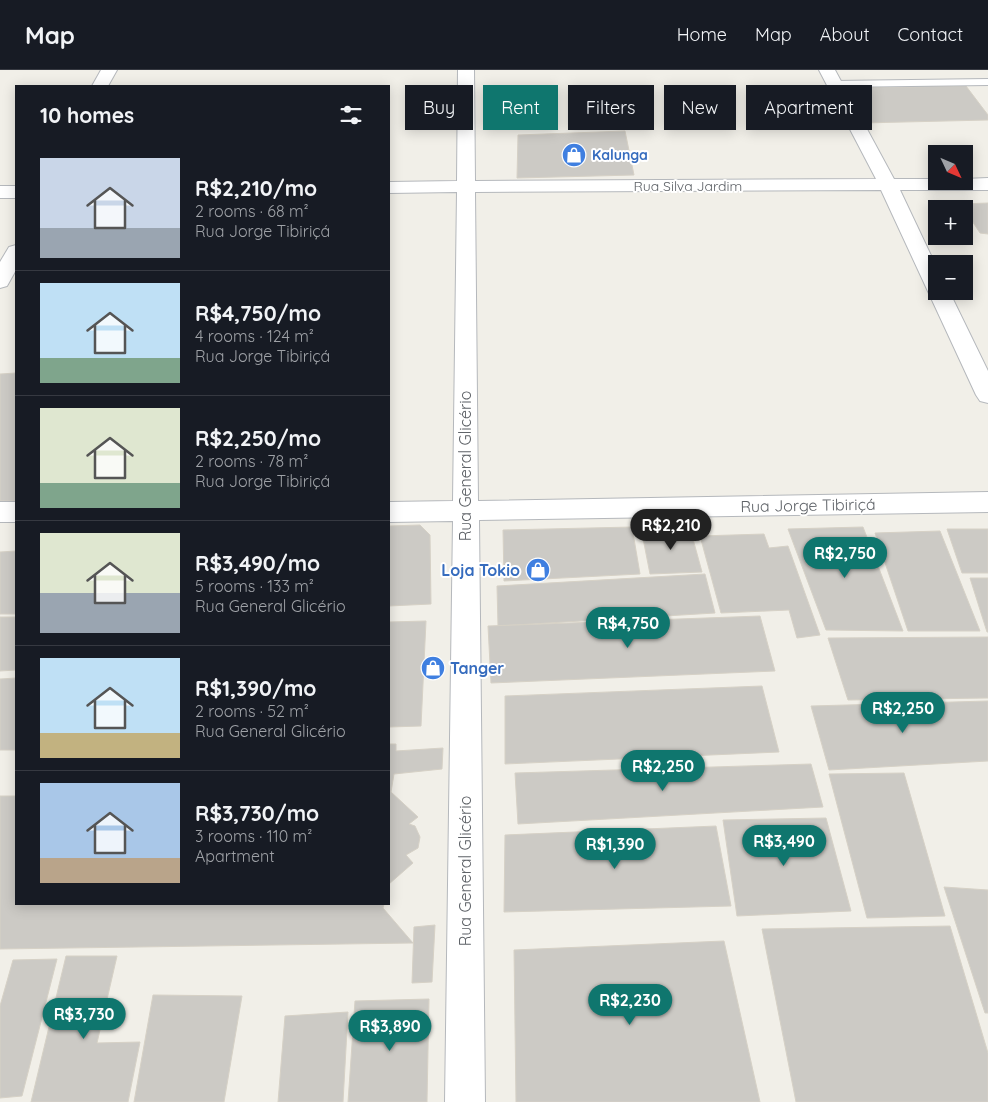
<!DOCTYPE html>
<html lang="en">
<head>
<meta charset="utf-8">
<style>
  body { margin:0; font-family:Quicksand,sans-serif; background:#20242c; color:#f1f3f6; height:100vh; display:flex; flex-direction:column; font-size:19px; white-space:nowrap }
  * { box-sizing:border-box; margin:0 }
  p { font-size:16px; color:#9ea1a6 }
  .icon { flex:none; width:28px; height:28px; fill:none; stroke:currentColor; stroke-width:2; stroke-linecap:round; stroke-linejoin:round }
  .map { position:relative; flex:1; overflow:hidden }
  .details { position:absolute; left:15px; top:15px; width:375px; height:820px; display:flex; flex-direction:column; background:#171b24; border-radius:0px; box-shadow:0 2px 12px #0003 }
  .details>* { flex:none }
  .banner { position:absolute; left:405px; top:15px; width:475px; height:45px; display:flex; gap:10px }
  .needle { width:32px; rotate:134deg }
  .controls { position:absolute; left:928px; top:75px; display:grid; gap:10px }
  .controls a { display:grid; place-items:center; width:45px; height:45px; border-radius:0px; background:#171b24; box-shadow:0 2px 12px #0003; font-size:25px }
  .price { position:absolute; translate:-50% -42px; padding:0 11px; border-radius:18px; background:#0f766e; color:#fff; font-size:16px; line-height:32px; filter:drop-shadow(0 1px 2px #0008) }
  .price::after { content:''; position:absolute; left:50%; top:30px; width:15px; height:11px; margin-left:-8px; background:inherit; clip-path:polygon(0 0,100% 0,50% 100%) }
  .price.on { background:#222; color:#fff }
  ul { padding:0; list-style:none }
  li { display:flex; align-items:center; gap:15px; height:125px; padding:0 25px }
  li+li { border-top:1px solid #363941 }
  li span { display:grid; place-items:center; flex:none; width:140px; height:100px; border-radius:0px; color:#555 }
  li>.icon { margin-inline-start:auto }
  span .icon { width:60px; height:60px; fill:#fffc; stroke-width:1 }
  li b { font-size:21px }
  h2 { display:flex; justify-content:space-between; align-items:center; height:60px; padding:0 25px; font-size:21px }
  .pill { padding:0 18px; border-radius:0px; background:#171b24; box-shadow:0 2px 12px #0003; font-size:18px; line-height:45px }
  .pill.on { background:#0f766e; color:#fff }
  header { display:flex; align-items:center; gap:30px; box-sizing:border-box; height:70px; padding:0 25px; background:#171b24; border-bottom:1px solid #363941 }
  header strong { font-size:24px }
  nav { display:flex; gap:28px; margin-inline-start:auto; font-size:18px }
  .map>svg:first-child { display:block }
</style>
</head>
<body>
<header>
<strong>Map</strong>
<nav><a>Home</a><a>Map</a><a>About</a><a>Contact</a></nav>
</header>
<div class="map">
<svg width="988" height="1032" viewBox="0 0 988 1032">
  <rect width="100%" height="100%" fill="#f1efe8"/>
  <g fill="#cccac5" stroke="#d6d1c6">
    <polygon points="966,16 988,45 988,50 862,53 842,18"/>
    <polygon points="625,61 634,105 517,108 518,65"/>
    <polygon points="988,133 988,164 980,163 961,134"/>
    <polygon points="16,303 16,431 0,431 0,304"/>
    <polygon points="420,455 430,465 431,534 389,536 389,456"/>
    <polygon points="632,457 640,504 504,511 503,460"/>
    <polygon points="863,457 903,561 826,560 788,459"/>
    <polygon points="641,458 690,458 702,502 650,504"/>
    <polygon points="947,459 988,459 988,503 962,503"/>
    <polygon points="940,461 980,561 908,561 875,463"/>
    <polygon points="764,464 769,478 788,476 820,565 797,568 789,540 721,543 700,466"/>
    <polygon points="16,481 16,544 0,544 0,482"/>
    <polygon points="705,504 715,543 498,556 497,516"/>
    <polygon points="970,508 988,508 988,562 987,562"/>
    <polygon points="760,546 775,601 491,613 488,556"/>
    <polygon points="0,547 16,547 16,600 0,601"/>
    <polygon points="426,551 421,656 389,657 389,552"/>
    <polygon points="988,567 988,628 848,630 828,568"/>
    <polygon points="16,608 16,680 0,680 0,609"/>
    <polygon points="762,616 779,682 505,694 505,626"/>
    <polygon points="988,631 988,691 829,700 811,636"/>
    <polygon points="389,674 396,674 396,681 443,678 442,699 394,704 391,722 418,747 409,754 415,756 420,767 418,778 406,785 413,793 389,814"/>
    <polygon points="811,694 823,737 518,754 515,703"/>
    <polygon points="904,703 945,846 867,848 829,704"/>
    <polygon points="0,726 16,726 16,834 384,834 383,838 413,873 0,879"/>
    <polygon points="826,748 851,841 737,846 723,750"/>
    <polygon points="716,756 731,836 504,842 505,765"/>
    <polygon points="944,817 988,820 988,943 985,943"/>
    <polygon points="435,855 432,912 412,913 414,857"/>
    <polygon points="950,856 988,983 988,1032 796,1032 762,859"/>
    <polygon points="724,871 760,1032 516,1032 514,880"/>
    <polygon points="66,886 117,886 97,973 140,972 128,1032 31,1032"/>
    <polygon points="57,889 22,1026 0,1028 0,936 13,890"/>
    <polygon points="153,925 242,926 224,1032 134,1032"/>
    <polygon points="429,929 427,1032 348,1032 355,931"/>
    <polygon points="348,942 343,1032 278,1032 285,946"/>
  </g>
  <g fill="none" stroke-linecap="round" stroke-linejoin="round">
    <g stroke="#b5b8bc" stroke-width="2">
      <polygon id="lane" points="988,9 988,15 834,17 829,14 834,11"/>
    </g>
    <g stroke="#b5b8bc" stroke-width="2">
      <g id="street">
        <polygon points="101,0 117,0 108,16 92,16"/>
        <polygon points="458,0 474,0 475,111 876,109 819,0 835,0 894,109 936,109 936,111 964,111 964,109 988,108 988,120 900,120 936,196 936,221 949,221 988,301 988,333 980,331 976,325 881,120 475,122 478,431 988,422 988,442 479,450 485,1032 445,1032 453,451 389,452 389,432 453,431 457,122 389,123 389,112 457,111"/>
        <rect x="0" y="116" width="16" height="12"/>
        <polygon points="16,175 16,200 7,216 0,218 0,192 9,177"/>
        <rect x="0" y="432" width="16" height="20"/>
      </g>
    </g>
    <use href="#lane" fill="#fff" fill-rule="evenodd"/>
    <use href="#street" fill="#fff" fill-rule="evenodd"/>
  </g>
  <defs>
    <g id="shop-disc" transform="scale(1.25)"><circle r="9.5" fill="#3f7fe0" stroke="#fff"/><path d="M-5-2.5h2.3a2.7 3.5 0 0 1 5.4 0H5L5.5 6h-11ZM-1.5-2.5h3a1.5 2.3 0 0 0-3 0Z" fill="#fff"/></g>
  </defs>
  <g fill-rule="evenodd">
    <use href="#shop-disc" x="574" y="85"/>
    <use href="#shop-disc" x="538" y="500"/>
    <use href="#shop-disc" x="433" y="598"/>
  </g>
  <g text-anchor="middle" stroke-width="4" stroke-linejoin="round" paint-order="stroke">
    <g font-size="14" font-weight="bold" fill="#366cbe" stroke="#fff" text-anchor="start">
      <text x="592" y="90">Kalunga</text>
    </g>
    <g font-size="14" fill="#5f6368" stroke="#fff">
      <text x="688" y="121">Rua Silva Jardim</text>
    </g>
    <g font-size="16" fill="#5f6368" stroke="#fff">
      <text transform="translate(465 396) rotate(-90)" y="6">Rua General Glicério</text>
      <text transform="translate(808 435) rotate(-1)" y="6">Rua Jorge Tibiriçá</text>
      <text transform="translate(465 801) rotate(-90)" y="6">Rua General Glicério</text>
    </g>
    <g font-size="16" font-weight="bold" fill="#366cbe" stroke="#fff" text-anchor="end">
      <text x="520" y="506">Loja Tokio</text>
      <text x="450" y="604" text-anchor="start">Tanger</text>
    </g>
  </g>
</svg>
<div class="controls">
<a><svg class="needle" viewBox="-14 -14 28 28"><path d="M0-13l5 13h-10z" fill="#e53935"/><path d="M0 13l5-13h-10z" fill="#9ea1a6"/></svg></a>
<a>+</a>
<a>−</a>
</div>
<b class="price on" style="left:671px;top:481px">R$2,210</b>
<b class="price" style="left:845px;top:509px">R$2,750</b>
<b class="price" style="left:628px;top:579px">R$4,750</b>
<b class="price" style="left:903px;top:664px">R$2,250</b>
<b class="price" style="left:663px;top:722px">R$2,250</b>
<b class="price" style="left:784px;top:797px">R$3,490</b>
<b class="price" style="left:615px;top:800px">R$1,390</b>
<b class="price" style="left:630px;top:956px">R$2,230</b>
<b class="price" style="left:84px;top:970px">R$3,730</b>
<b class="price" style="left:390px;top:982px">R$3,890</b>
<div class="banner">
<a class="pill">Buy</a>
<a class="pill on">Rent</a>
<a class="pill">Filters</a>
<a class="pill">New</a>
<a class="pill">Apartment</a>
</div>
<section class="details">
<h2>10 homes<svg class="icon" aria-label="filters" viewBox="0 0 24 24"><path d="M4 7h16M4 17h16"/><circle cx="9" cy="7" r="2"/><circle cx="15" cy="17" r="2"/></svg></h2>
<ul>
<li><span style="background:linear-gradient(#c9d6e8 70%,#9aa5b1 0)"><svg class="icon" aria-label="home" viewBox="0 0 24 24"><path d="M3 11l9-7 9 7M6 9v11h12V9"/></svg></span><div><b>R$2,210/mo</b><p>2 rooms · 68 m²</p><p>Rua Jorge Tibiriçá</p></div></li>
<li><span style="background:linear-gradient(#bfe0f5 75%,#7fa58c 0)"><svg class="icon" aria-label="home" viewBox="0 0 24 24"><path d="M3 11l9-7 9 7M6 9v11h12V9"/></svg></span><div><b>R$4,750/mo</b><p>4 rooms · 124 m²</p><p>Rua Jorge Tibiriçá</p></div></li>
<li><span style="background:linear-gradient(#dfe7d0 75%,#7fa58c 0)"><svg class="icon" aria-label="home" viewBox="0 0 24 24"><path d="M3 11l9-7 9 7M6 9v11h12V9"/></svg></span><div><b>R$2,250/mo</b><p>2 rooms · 78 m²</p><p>Rua Jorge Tibiriçá</p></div></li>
<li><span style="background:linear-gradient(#dfe7d0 60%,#9aa5b1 0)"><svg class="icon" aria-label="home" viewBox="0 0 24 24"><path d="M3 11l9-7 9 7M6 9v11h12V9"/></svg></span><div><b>R$3,490/mo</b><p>5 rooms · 133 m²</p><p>Rua General Glicério</p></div></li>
<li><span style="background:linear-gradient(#bfe0f5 75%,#c2b280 0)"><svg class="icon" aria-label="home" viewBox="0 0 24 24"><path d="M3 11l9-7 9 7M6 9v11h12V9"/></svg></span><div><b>R$1,390/mo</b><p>2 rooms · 52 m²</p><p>Rua General Glicério</p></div></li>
<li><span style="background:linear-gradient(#a9c7e8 75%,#b9a48a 0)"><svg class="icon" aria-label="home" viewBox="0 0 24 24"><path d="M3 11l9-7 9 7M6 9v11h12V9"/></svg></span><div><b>R$3,730/mo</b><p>3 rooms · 110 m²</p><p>Apartment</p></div></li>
</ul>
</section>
</div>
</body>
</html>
